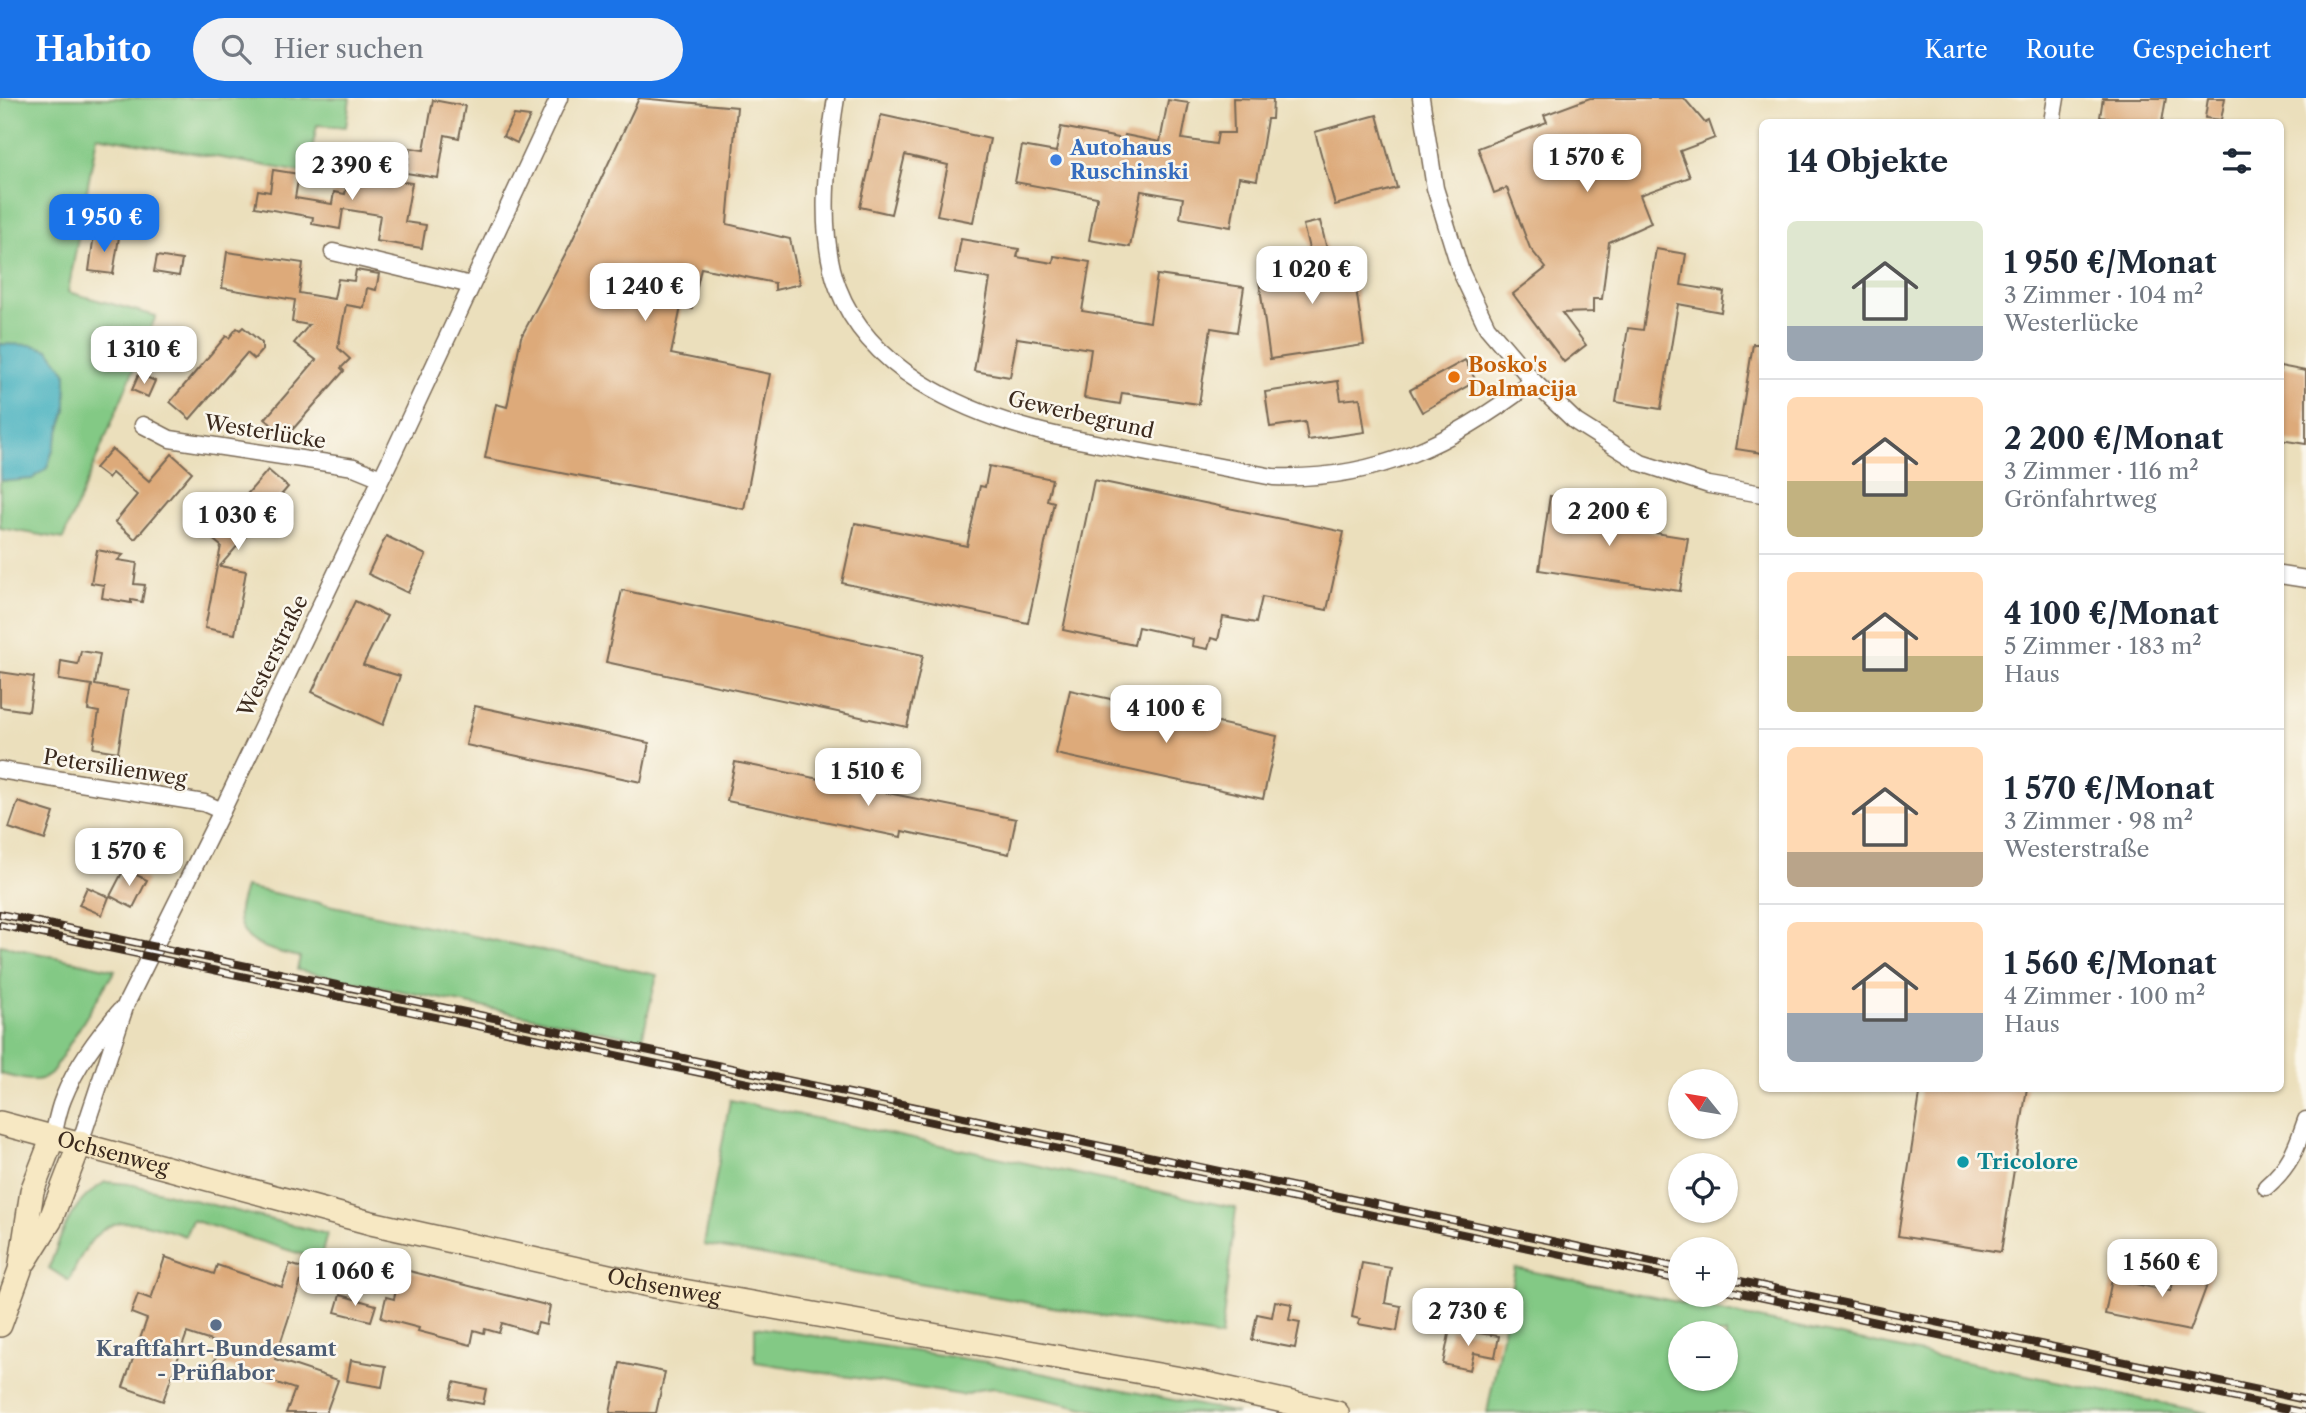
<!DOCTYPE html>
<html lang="de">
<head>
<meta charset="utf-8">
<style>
  body { margin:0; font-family:"Libre Caslon Text",serif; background:#f2f2f3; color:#1f2937; height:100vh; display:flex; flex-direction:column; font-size:26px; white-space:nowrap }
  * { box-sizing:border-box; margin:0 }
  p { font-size:23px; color:#747a83 }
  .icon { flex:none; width:38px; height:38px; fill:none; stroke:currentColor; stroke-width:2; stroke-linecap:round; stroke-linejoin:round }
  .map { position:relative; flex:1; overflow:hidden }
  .panel { position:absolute; left:1759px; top:21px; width:525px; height:973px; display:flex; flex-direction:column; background:#fff; border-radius:10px; box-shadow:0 2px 5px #0004 }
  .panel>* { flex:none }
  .needle { width:46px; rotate:300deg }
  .controls { position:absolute; left:1668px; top:971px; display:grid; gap:14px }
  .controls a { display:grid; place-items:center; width:70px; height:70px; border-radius:50%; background:#fff; box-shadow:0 2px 5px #0004; font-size:35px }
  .price { position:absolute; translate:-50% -60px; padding:0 16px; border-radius:14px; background:#fff; color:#222; font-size:23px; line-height:46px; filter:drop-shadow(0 2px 4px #0008) }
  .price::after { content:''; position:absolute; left:50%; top:42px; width:21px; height:16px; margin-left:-10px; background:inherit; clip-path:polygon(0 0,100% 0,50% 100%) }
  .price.active { background:#1a73e8; color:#fff }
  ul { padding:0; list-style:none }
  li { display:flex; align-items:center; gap:21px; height:175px; padding:0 28px }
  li+li { border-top:2px solid #e0e1e3 }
  li span { display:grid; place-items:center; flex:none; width:196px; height:140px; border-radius:10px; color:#555 }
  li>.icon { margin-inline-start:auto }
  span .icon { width:84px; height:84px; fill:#fffc; stroke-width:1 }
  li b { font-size:30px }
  h2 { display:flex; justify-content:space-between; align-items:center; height:84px; padding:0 28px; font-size:30px }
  header { display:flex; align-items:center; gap:42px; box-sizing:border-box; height:98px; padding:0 35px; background:#1a73e8; color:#fff }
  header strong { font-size:33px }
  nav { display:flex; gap:38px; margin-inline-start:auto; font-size:24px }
  .search { width:490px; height:63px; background:#f2f2f3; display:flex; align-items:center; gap:18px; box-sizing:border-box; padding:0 24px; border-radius:38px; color:#747a83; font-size:26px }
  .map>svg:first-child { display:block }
</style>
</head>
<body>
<header>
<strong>Habito</strong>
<div class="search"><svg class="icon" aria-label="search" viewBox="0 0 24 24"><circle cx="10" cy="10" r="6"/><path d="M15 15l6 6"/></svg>Hier suchen</div>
<nav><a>Karte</a><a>Route</a><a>Gespeichert</a></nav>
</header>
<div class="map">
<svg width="2306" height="1315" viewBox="0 0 2306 1315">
  <rect width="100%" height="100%" fill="#fbf7ec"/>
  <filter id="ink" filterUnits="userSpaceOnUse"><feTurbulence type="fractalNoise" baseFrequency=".0143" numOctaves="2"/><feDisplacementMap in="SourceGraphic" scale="14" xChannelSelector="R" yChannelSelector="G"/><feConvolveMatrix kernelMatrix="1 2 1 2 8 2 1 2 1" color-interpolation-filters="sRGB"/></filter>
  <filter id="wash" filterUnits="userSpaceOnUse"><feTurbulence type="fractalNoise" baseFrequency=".00686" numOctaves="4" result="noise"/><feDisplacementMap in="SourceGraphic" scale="28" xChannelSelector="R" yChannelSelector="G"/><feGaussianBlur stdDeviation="1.57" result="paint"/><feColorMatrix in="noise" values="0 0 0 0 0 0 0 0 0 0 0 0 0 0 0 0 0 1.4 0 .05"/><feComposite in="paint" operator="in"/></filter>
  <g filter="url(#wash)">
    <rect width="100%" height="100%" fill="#ebdfbc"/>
    <g fill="#83c985" stroke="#5f7a52" stroke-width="2" fill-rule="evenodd">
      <polygon points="0,0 350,0 346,29 317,27 307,75 97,38 68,194 156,218 63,441 0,430 0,382 10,383 47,370 66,312 66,274 0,246"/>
      <path d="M245,789L657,877L642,941L297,872L300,859C273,853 235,847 239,811C240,804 243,796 245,789Z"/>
      <path d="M0,847L115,872L51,976C37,988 16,979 0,976Z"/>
      <polygon points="730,1002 1236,1110 1221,1239 704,1147"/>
      <path d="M105,1084L130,1086L327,1136L320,1162L192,1122L185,1138C120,1115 98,1115 69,1183L49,1170C63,1133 69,1106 105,1084Z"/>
      <path d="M1515,1170L2208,1315H1487ZM1680,1236H1726V1281H1680Z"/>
      <polygon points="755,1229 986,1264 1237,1315 1107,1315 994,1290 977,1292 962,1297 755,1264"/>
    </g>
    <polygon fill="#41afbe" stroke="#3e6c6e" stroke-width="2" points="0,246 32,247 49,252 66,274 66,312 47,370 32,381 10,383 0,382"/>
    <g id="blocks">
      <g fill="#ddaa7a">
        <polygon points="639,0 737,9 727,126 790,141 800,186 775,192 775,185 701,170 692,211 681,209 671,256 770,276 744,411 485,360 496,306 507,309 521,239 570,147"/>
        <polygon points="1233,0 1273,1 1272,21 1267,21 1257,82 1239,79 1231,129 1180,120 1183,100 1141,93 1130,149 1089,142 1097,99 1015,84 1022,48 1056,54 1061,29 1124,41 1125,37 1160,44 1168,2 1189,5 1182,41 1216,46 1218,35 1234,35"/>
        <polygon points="1590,0 1684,0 1705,25 1709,23 1715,40 1680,53 1690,79 1640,97 1651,125 1609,144 1602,201 1593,201 1593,214 1562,215 1586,247 1564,264 1513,196 1546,170 1530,150 1507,90 1494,95 1478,50 1547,24 1544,17"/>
        <polygon points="2103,0 2166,0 2162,24 2134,24 2100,19"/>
        <polygon points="2208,0 2225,0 2221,22 2205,20"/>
        <polygon points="433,2 465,8 459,40 445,37 438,80 406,75 410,50 424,52"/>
        <polygon points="514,17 530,19 517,45 503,38"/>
        <polygon points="881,17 990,41 973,124 937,117 948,67 905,57 891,116 860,109"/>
        <polygon points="1377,17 1397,90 1335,107 1315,34"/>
        <polygon points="359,51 377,54 373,79 412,85 405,124 426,127 422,150 376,143 380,117 343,111 340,131 312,126 313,119 255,109 258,92 270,94 273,72 299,76 295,100 332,106 334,94 345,96 348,82 353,83"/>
        <polygon points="1320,123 1332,171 1353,168 1364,247 1270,261 1259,182 1315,174 1303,127"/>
        <polygon points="94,136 119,139 113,176 89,173"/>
        <polygon points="961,141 1019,151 1017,159 1053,165 1054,158 1090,164 1082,213 1150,224 1157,177 1244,189 1237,234 1211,230 1199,306 1122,295 1120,306 1084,300 1091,251 1017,240 1010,279 974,273 990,181 955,175"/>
        <polygon points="1656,151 1686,156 1681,187 1724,194 1721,214 1678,206 1661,311 1616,304 1628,230 1643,232"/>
        <polygon points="227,154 303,165 299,195 334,201 338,181 354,183 356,172 379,176 376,192 367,190 364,210 346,207 338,250 350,261 341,270 344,273 286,339 265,321 316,262 294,245 309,227 292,224 295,202 222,190"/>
        <polygon points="157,158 182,162 179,178 154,174"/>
        <polygon points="243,229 262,245 262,252 254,261 247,255 190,321 170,304 226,238 229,240 237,230 240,232"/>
        <polygon points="1753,246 1762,246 1762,355 1736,351"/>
        <polygon points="1465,262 1476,283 1422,314 1410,292"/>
        <polygon points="2280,268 2306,273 2306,346 2280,342"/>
        <polygon points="139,276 155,283 148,299 132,292"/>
        <polygon points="1338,283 1341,302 1360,300 1365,334 1308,342 1305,324 1270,329 1265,294"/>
        <polygon points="112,351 149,383 172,356 192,374 135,441 115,424 137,397 112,375 108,380 95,370"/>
        <polygon points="989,368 1052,381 1047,402 1054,404 1028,525 842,485 855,425 967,448 980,388 985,389"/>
        <polygon points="268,372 288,389 220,468 246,473 235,536 205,530 221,448 210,439"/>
        <polygon points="1094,382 1344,434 1327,512 1262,499 1256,525 1223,519 1218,542 1211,540 1208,551 1192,548 1193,541 1138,529 1134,547 1063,532"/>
        <polygon points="1550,398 1600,405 1597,426 1688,440 1680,493 1539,472"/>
        <polygon points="386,438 426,457 408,495 368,476"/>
        <polygon points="97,452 123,457 118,462 137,465 134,486 145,487 142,504 131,502 131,505 102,500 104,487 91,485"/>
        <polygon points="622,492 923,557 907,629 606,564"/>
        <polygon points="355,503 387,518 363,567 400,578 383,627 312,594"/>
        <polygon points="81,553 100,556 95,587 128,593 118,654 93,650 99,614 88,612 92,587 59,582 61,563 78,566"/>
        <polygon points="0,574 34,579 29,613 0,609"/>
        <polygon points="1070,592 1277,638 1263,701 1056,656"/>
        <polygon points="475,608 649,645 641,684 466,647"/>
        <polygon points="735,664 1016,721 1009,756 902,733 901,739 727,703"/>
        <polygon points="18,704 54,715 45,742 9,730"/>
        <polygon points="124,771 147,782 133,810 110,798"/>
        <polygon points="87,789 109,799 102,817 79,807"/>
        <polygon points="1921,990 2027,990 2001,1154 1898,1138"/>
        <polygon points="165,1159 214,1176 217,1167 282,1189 290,1166 305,1171 275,1261 338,1282 326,1315 286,1315 295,1291 214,1264 220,1246 187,1235 163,1303 123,1289 147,1221 131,1215 138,1196 151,1201"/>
        <polygon points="2183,1160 2213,1171 2190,1233 2105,1216 2112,1181 2170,1193"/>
        <polygon points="1362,1165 1391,1170 1385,1205 1401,1208 1397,1233 1358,1226 1360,1221 1352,1219"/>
        <polygon points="401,1171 550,1208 546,1227 538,1225 535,1235 502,1225 499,1235 485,1231 484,1235 474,1232 471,1247 418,1233 419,1230 381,1220 386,1199 394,1201"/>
        <polygon points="340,1197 376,1207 371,1223 335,1214"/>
        <polygon points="1275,1203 1292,1206 1289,1222 1300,1224 1295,1250 1252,1242 1257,1216 1272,1219"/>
        <polygon points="1450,1231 1499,1238 1495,1259 1474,1255 1470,1272 1443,1266"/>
        <polygon points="351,1262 386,1268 382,1289 347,1283"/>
        <polygon points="620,1265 665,1274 656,1315 610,1315"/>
        <polygon points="454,1284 486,1291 483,1306 450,1300"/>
      </g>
    </g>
  </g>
  <g filter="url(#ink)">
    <use href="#blocks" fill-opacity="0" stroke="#796955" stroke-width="2"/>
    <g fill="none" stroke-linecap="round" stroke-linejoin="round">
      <g stroke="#796955" stroke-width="19">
        <g id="minor">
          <path d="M836,0C827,56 817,136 838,190C869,271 959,312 1038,333C1069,341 1101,346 1132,352C1179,361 1226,370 1273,379C1376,383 1453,345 1533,283"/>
          <polyline points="1421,0 1435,90 1461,174 1487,229 1533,283 1576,324 1641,365 1709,387 1762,396"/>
          <polyline points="2052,24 2056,0"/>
          <polyline points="333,154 471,187"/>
          <polyline points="143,327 170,341 354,369 381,380"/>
          <polyline points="2280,477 2306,481"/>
          <polyline points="0,672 204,705 222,713"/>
          <path d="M53,1039C56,1026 58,1013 63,1001C76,968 97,940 120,913"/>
          <polyline points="80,1045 126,906 222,713 392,358 559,0"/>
          <path d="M2266,1089C2290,1068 2296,1051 2306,1022"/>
        </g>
      </g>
      <g stroke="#796955" stroke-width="26">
        <g id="secondary">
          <path id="s1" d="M0,1025L371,1125L649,1187L1198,1284L1337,1315"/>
          <polyline points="25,1163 50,1123 80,1045"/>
          <polyline points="0,1227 20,1172 32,1093 53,1039"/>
        </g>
      </g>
      <use href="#minor" stroke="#fff" stroke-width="16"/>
      <use href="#secondary" stroke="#f7e8c3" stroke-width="23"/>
      <g stroke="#3b2a1e" stroke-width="8">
        <g id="rail">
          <polyline points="0,816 1680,1170"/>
          <polyline points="0,827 1680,1182"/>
          <polyline points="1726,1180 2306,1302"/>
          <polyline points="1726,1192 2306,1315"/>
        </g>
      </g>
      <use href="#rail" stroke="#fbf7ec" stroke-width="5" stroke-dasharray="16" stroke-linecap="butt"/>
    </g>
  </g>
  <circle fill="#3f7fe0" stroke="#fbf7ec" stroke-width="2.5" cx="1056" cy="62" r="7"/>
  <circle fill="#e8710a" stroke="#fbf7ec" stroke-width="2.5" cx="1454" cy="279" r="7"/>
  <circle fill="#0f9aa8" stroke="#fbf7ec" stroke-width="2.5" cx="1963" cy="1064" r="7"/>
  <circle fill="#5c6f8a" stroke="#fbf7ec" stroke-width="2.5" cx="216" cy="1227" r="7"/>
  <g text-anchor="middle" stroke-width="5" stroke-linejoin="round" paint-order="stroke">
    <g font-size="21" font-weight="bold" fill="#366cbe" stroke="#fbf7ec" text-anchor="start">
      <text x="1070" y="57">Autohaus<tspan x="1070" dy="24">Ruschinski</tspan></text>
    </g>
    <g font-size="21" font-weight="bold" fill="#c56008" stroke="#fbf7ec" text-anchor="start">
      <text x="1468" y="274">Bosko's<tspan x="1468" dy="24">Dalmacija</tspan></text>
    </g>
    <g font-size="21" fill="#3b2a1e" stroke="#fbf7ec">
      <text transform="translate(1081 317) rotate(13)" y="7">Gewerbegrund</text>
      <text transform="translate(265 334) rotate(9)" y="7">Westerlücke</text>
      <text transform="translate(273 558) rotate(-64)" y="7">Westerstraße</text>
      <text transform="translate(115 670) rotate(9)" y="7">Petersilienweg</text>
      <text dy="7" stroke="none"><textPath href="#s1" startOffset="117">Ochsenweg</textPath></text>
      <text dy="7" stroke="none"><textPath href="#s1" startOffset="684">Ochsenweg</textPath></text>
    </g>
    <g font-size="21" font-weight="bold" fill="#0d838f" stroke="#fbf7ec" text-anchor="start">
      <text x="1977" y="1071">Tricolore</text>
    </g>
    <g font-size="21" font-weight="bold" fill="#4e5e75" stroke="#fbf7ec">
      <text x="216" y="1258">Kraftfahrt-Bundesamt<tspan x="216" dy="24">- Prüflabor</tspan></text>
    </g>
  </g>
</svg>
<div class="controls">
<a><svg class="needle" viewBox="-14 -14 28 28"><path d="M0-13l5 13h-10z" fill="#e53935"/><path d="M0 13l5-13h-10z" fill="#747a83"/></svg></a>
<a><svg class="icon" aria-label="locate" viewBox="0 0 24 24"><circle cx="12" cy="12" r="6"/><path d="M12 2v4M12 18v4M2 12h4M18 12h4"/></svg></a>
<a>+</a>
<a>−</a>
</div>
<b class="price" style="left:1587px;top:96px">1 570 €</b>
<b class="price" style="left:352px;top:104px">2 390 €</b>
<b class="price active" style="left:104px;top:156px">1 950 €</b>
<b class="price" style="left:1312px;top:208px">1 020 €</b>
<b class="price" style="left:645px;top:225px">1 240 €</b>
<b class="price" style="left:144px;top:288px">1 310 €</b>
<b class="price" style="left:1609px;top:450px">2 200 €</b>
<b class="price" style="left:238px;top:454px">1 030 €</b>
<b class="price" style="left:1166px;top:647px">4 100 €</b>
<b class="price" style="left:868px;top:710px">1 510 €</b>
<b class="price" style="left:129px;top:790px">1 570 €</b>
<b class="price" style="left:2162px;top:1201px">1 560 €</b>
<b class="price" style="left:355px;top:1210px">1 060 €</b>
<b class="price" style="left:1468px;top:1250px">2 730 €</b>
<section class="panel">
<h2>14 Objekte<svg class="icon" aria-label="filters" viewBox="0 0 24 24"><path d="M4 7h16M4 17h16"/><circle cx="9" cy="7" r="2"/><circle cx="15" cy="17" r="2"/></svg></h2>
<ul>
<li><span style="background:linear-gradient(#dfe7d0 75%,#9aa5b1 0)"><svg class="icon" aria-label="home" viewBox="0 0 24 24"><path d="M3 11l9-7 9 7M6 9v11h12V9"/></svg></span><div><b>1 950 €/Monat</b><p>3 Zimmer · 104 m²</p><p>Westerlücke</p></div></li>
<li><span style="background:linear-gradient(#ffd9b3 60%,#c2b280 0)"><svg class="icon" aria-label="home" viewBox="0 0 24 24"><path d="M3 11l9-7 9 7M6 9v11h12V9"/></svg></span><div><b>2 200 €/Monat</b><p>3 Zimmer · 116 m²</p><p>Grönfahrtweg</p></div></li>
<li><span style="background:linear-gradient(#ffd9b3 60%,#c2b280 0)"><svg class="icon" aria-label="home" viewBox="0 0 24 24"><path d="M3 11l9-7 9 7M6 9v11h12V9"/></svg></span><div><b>4 100 €/Monat</b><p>5 Zimmer · 183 m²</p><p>Haus</p></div></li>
<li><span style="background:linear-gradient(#ffd9b3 75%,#b9a48a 0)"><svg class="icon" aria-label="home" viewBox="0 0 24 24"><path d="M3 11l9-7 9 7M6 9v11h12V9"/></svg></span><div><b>1 570 €/Monat</b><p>3 Zimmer · 98 m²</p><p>Westerstraße</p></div></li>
<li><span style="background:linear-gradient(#ffd9b3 65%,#9aa5b1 0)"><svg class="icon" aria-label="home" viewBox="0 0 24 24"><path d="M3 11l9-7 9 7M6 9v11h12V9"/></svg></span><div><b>1 560 €/Monat</b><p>4 Zimmer · 100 m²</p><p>Haus</p></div></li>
</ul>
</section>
</div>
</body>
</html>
